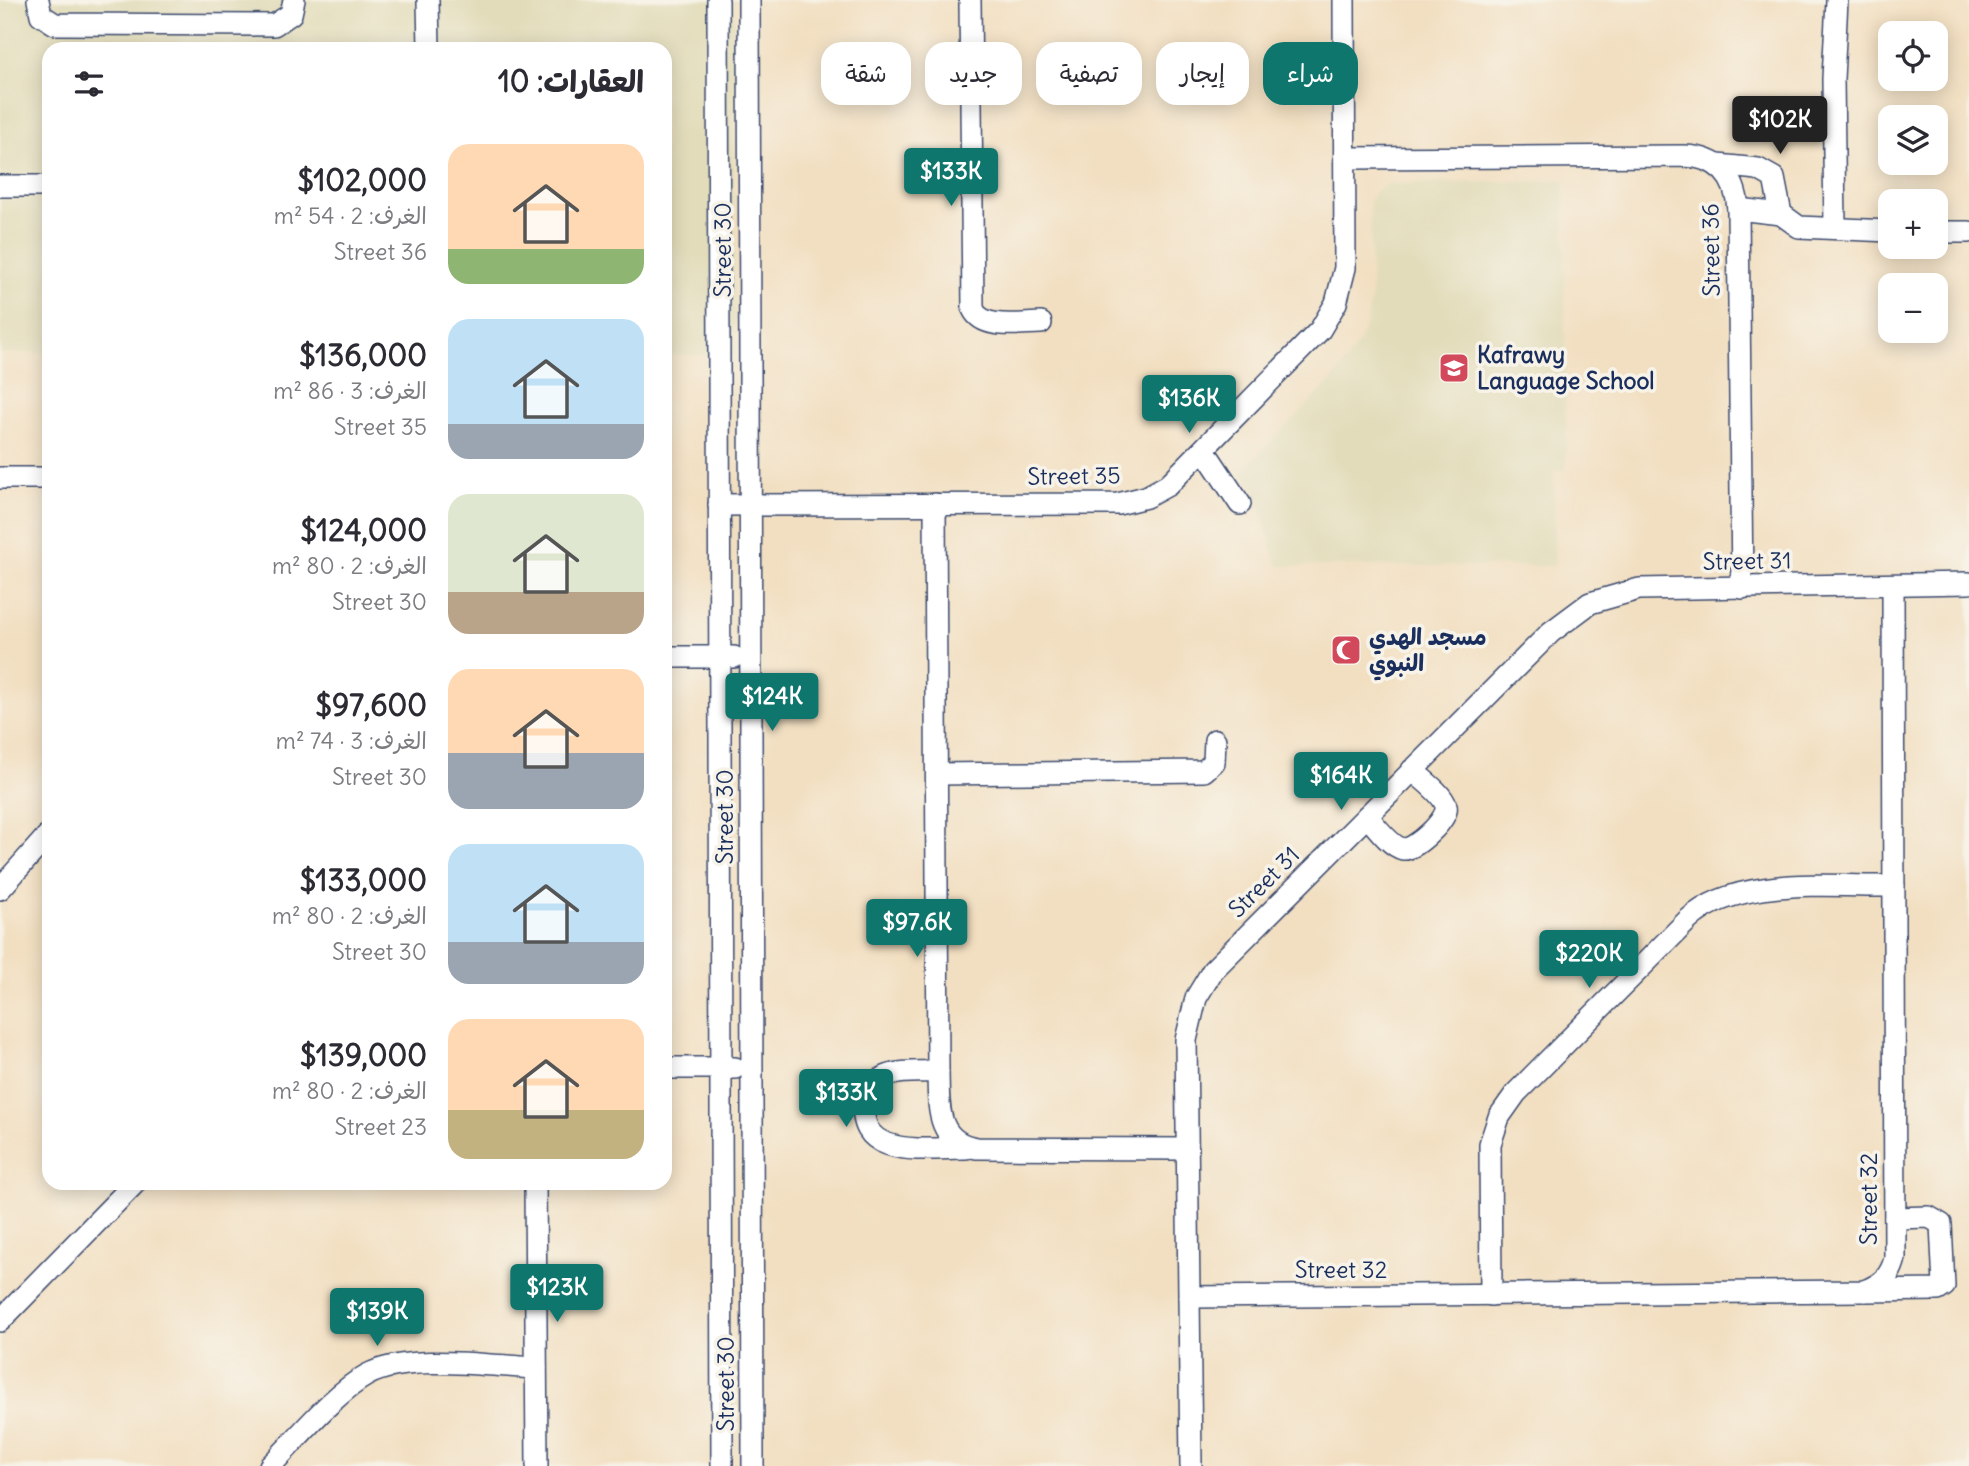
<!DOCTYPE html>
<html lang="ar">
<head>
<meta charset="utf-8">
<style>
  body { margin:0; font-family:Delius,"Playpen Sans Arabic",sans-serif; background:#f2f2f3; color:#2b2b33; direction:rtl; height:100vh; display:flex; flex-direction:column; font-size:26px; white-space:nowrap }
  * { box-sizing:border-box; margin:0 }
  p { font-size:23px; color:#7c7c81 }
  .icon { flex:none; width:38px; height:38px; fill:none; stroke:currentColor; stroke-width:2; stroke-linecap:round; stroke-linejoin:round }
  .map { position:relative; flex:1; overflow:hidden; direction:ltr }
  .side { position:absolute; left:42px; top:42px; width:630px; height:1148px; display:flex; flex-direction:column; background:#fff; border-radius:21px; box-shadow:0 4px 18px #0003; direction:rtl }
  .side>* { flex:none }
  .banner { position:absolute; left:693px; top:42px; width:665px; height:63px; direction:rtl; display:flex; gap:14px }
  .controls { position:absolute; left:1878px; top:21px; display:grid; gap:14px }
  .controls a { display:grid; place-items:center; width:70px; height:70px; border-radius:14px; background:#fff; box-shadow:0 4px 18px #0003; font-size:35px }
  .price { position:absolute; translate:-50% -60px; padding:0 16px; border-radius:7px; background:#0f766e; color:#fff; font-size:23px; line-height:46px; filter:drop-shadow(0 2px 4px #0008) }
  .price::after { content:''; position:absolute; left:50%; top:42px; width:21px; height:16px; margin-left:-10px; background:inherit; clip-path:polygon(0 0,100% 0,50% 100%) }
  .price.on { background:#222; color:#fff }
  ul { padding:0; list-style:none }
  li { display:flex; align-items:center; gap:21px; height:175px; padding:0 28px }
  li span { display:grid; place-items:center; flex:none; width:196px; height:140px; border-radius:21px; color:#555 }
  li>.icon { margin-inline-start:auto }
  span .icon { width:84px; height:84px; fill:#fffc; stroke-width:1 }
  li b { font-size:30px }
  h2 { display:flex; justify-content:space-between; align-items:center; height:84px; padding:0 28px; font-size:30px }
  .tag { padding:0 24px; border-radius:21px; background:#fff; box-shadow:0 4px 18px #0003; font-size:24px; line-height:63px }
  .tag.on { background:#0f766e; color:#fff }
  .map>svg:first-child { display:block }
</style>
</head>
<body>
<div class="map">
<svg width="1969" height="1466" viewBox="0 0 1969 1466">
  <rect width="100%" height="100%" fill="#f7f3e8"/>
  <filter id="ink" filterUnits="userSpaceOnUse"><feTurbulence type="fractalNoise" baseFrequency=".0143" numOctaves="2"/><feDisplacementMap in="SourceGraphic" scale="14" xChannelSelector="R" yChannelSelector="G"/><feConvolveMatrix kernelMatrix="1 2 1 2 8 2 1 2 1" color-interpolation-filters="sRGB"/></filter>
  <filter id="wash" filterUnits="userSpaceOnUse"><feTurbulence type="fractalNoise" baseFrequency=".00686" numOctaves="4" result="noise"/><feDisplacementMap in="SourceGraphic" scale="28" xChannelSelector="R" yChannelSelector="G"/><feGaussianBlur stdDeviation="1.57" result="paint"/><feColorMatrix in="noise" values="0 0 0 0 0 0 0 0 0 0 0 0 0 0 0 0 0 1.4 0 .05"/><feComposite in="paint" operator="in"/></filter>
  <g filter="url(#wash)">
    <rect width="100%" height="100%" fill="#f2dfc1"/>
    <g fill="#e2dcba">
      <polygon points="0,0 734,0 735,355 665,355 665,49 49,49 49,353 0,353"/>
      <polygon points="1564,181 1566,470 1553,470 1555,566 1278,566 1253,485 1241,472 1336,376 1359,342 1367,323 1371,297 1370,201 1376,190 1388,184"/>
    </g>
  </g>
  <g filter="url(#ink)">
    <g fill="none" stroke-linecap="round" stroke-linejoin="round">
      <g stroke="#3b496d" stroke-width="24">
        <g id="minor">
          <polyline points="38,0 41,15 55,24 274,25 291,14 294,0"/>
          <polyline points="428,0 429,49"/>
          <polyline points="718,0 722,1466"/>
          <polyline points="749,0 753,1466"/>
          <path d="M970,0L973,309C983,331 1021,323 1041,323"/>
          <path d="M1345,158L1685,156C1718,157 1736,177 1738,209L1742,588"/>
          <polyline points="1718,165 1758,169 1774,178 1781,214"/>
          <polyline points="0,186 49,186"/>
          <polyline points="1738,209 1781,214 1799,227 1890,231"/>
          <polyline points="1835,228 1833,79 1837,0"/>
          <polyline points="1936,232 1969,232"/>
          <polyline points="1204,450 1240,504"/>
          <polyline points="0,478 49,478"/>
          <path d="M935,504L938,1072C939,1105 935,1142 977,1148L1188,1149"/>
          <polyline points="719,505 1118,504 1146,497 1168,485 1320,330 1336,303 1345,268 1344,0"/>
          <polyline points="665,657 734,657"/>
          <polyline points="937,774 1204,771 1214,762 1215,740"/>
          <path d="M1367,816C1376,826 1390,846 1403,849C1414,851 1450,818 1446,806C1443,794 1422,779 1412,770"/>
          <polyline points="0,889 49,834"/>
          <polyline points="665,1068 735,1068"/>
          <path d="M938,1072C909,1072 879,1067 865,1098C853,1161 927,1148 966,1148"/>
          <polyline points="535,1183 537,1466"/>
          <polyline points="1866,1291 1938,1290 1944,1286 1941,1224 1929,1217 1895,1218"/>
          <path d="M1491,1295L1490,1144L1499,1117L1516,1093L1688,920C1736,875 1831,887 1894,886"/>
          <path d="M1189,1297L1864,1291C1881,1285 1891,1276 1895,1258L1893,585"/>
          <polyline points="0,1321 135,1183"/>
          <path d="M270,1466C298,1438 333,1394 367,1375C407,1353 490,1366 536,1368"/>
          <polyline points="1191,1466 1186,1040 1196,998 1213,970 1551,632 1590,603 1639,589 1969,583"/>
        </g>
      </g>
      <use href="#minor" stroke="#fff" stroke-width="21"/>
    </g>
  </g>
  <defs>
    <g id="school-square" transform="scale(1.575)"><rect x="-9" y="-9" width="18" height="18" rx="4" fill="#d1495b" stroke="#f7f3e8"/><path d="M0-5L7-2L0 1L-7-2ZM-4 1L0 2.5L4 1V4Q0 6-4 4Z" fill="#fff"/></g>
    <g id="mosque-square" transform="scale(1.575)"><rect x="-9" y="-9" width="18" height="18" rx="4" fill="#d1495b" stroke="#f7f3e8"/><path d="M3.5-4.9A6 6 0 1 0 3.5 4.9A5 5 0 1 1 3.5-4.9Z" fill="#fff"/></g>
  </defs>
  <g fill-rule="evenodd">
    <use href="#school-square" x="1454" y="368"/>
    <use href="#mosque-square" x="1346" y="650"/>
  </g>
  <g text-anchor="middle" stroke-width="7" stroke-linejoin="round" paint-order="stroke">
    <g font-size="23" fill="#1b2f5e" stroke="#f7f3e8">
      <text transform="translate(723 250) rotate(-90)" y="8">Street 30</text>
      <text transform="translate(1711 250) rotate(-91)" y="8">Street 36</text>
      <text transform="translate(1074 476) rotate(-1)" y="8">Street 35</text>
      <text transform="translate(1747 561) rotate(-1)" y="8">Street 31</text>
      <text transform="translate(725 817) rotate(-90)" y="8">Street 30</text>
      <text transform="translate(1264 882) rotate(-45)" y="8">Street 31</text>
      <text transform="translate(1869 1199) rotate(-90)" y="8">Street 32</text>
      <text x="1341" y="1278">Street 32</text>
      <text transform="translate(726 1384) rotate(-90)" y="8">Street 30</text>
    </g>
    <g font-size="23" font-weight="bold" fill="#1b2f5e" stroke="#f7f3e8" text-anchor="start">
      <text x="1477" y="363">Kafrawy<tspan x="1477" dy="26">Language School</tspan></text>
      <text x="1369" y="645">مسجد الهدي<tspan x="1369" dy="26">النبوي</tspan></text>
    </g>
  </g>
</svg>
<div class="controls">
<a><svg class="icon" aria-label="locate" viewBox="0 0 24 24"><circle cx="12" cy="12" r="6"/><path d="M12 2v4M12 18v4M2 12h4M18 12h4"/></svg></a>
<a><svg class="icon" aria-label="layers" viewBox="0 0 24 24"><path d="M12 4l9 5-9 5-9-5zM3 14l9 5 9-5"/></svg></a>
<a>+</a>
<a>−</a>
</div>
<b class="price on" style="left:1780px;top:156px">$102K</b>
<b class="price" style="left:951px;top:208px">$133K</b>
<b class="price" style="left:1189px;top:435px">$136K</b>
<b class="price" style="left:772px;top:733px">$124K</b>
<b class="price" style="left:1341px;top:812px">$164K</b>
<b class="price" style="left:917px;top:959px">$97.6K</b>
<b class="price" style="left:1589px;top:990px">$220K</b>
<b class="price" style="left:846px;top:1129px">$133K</b>
<b class="price" style="left:557px;top:1324px">$123K</b>
<b class="price" style="left:377px;top:1348px">$139K</b>
<div class="banner">
<a class="tag on">شراء</a>
<a class="tag">إيجار</a>
<a class="tag">تصفية</a>
<a class="tag">جديد</a>
<a class="tag">شقة</a>
</div>
<section class="side">
<h2>العقارات: 10<svg class="icon" aria-label="filters" viewBox="0 0 24 24"><path d="M4 7h16M4 17h16"/><circle cx="9" cy="7" r="2"/><circle cx="15" cy="17" r="2"/></svg></h2>
<ul>
<li><span style="background:linear-gradient(#ffd9b3 75%,#8fb573 0)"><svg class="icon" aria-label="home" viewBox="0 0 24 24"><path d="M3 11l9-7 9 7M6 9v11h12V9"/></svg></span><div><b>$102,000</b><p>الغرف: 2 · 54 m²</p><p>Street 36</p></div></li>
<li><span style="background:linear-gradient(#bfe0f5 75%,#9aa5b1 0)"><svg class="icon" aria-label="home" viewBox="0 0 24 24"><path d="M3 11l9-7 9 7M6 9v11h12V9"/></svg></span><div><b>$136,000</b><p>الغرف: 3 · 86 m²</p><p>Street 35</p></div></li>
<li><span style="background:linear-gradient(#dfe7d0 70%,#b9a48a 0)"><svg class="icon" aria-label="home" viewBox="0 0 24 24"><path d="M3 11l9-7 9 7M6 9v11h12V9"/></svg></span><div><b>$124,000</b><p>الغرف: 2 · 80 m²</p><p>Street 30</p></div></li>
<li><span style="background:linear-gradient(#ffd9b3 60%,#9aa5b1 0)"><svg class="icon" aria-label="home" viewBox="0 0 24 24"><path d="M3 11l9-7 9 7M6 9v11h12V9"/></svg></span><div><b>$97,600</b><p>الغرف: 3 · 74 m²</p><p>Street 30</p></div></li>
<li><span style="background:linear-gradient(#bfe0f5 70%,#9aa5b1 0)"><svg class="icon" aria-label="home" viewBox="0 0 24 24"><path d="M3 11l9-7 9 7M6 9v11h12V9"/></svg></span><div><b>$133,000</b><p>الغرف: 2 · 80 m²</p><p>Street 30</p></div></li>
<li><span style="background:linear-gradient(#ffd9b3 65%,#c2b280 0)"><svg class="icon" aria-label="home" viewBox="0 0 24 24"><path d="M3 11l9-7 9 7M6 9v11h12V9"/></svg></span><div><b>$139,000</b><p>الغرف: 2 · 80 m²</p><p>Street 23</p></div></li>
</ul>
</section>
</div>
</body>
</html>
